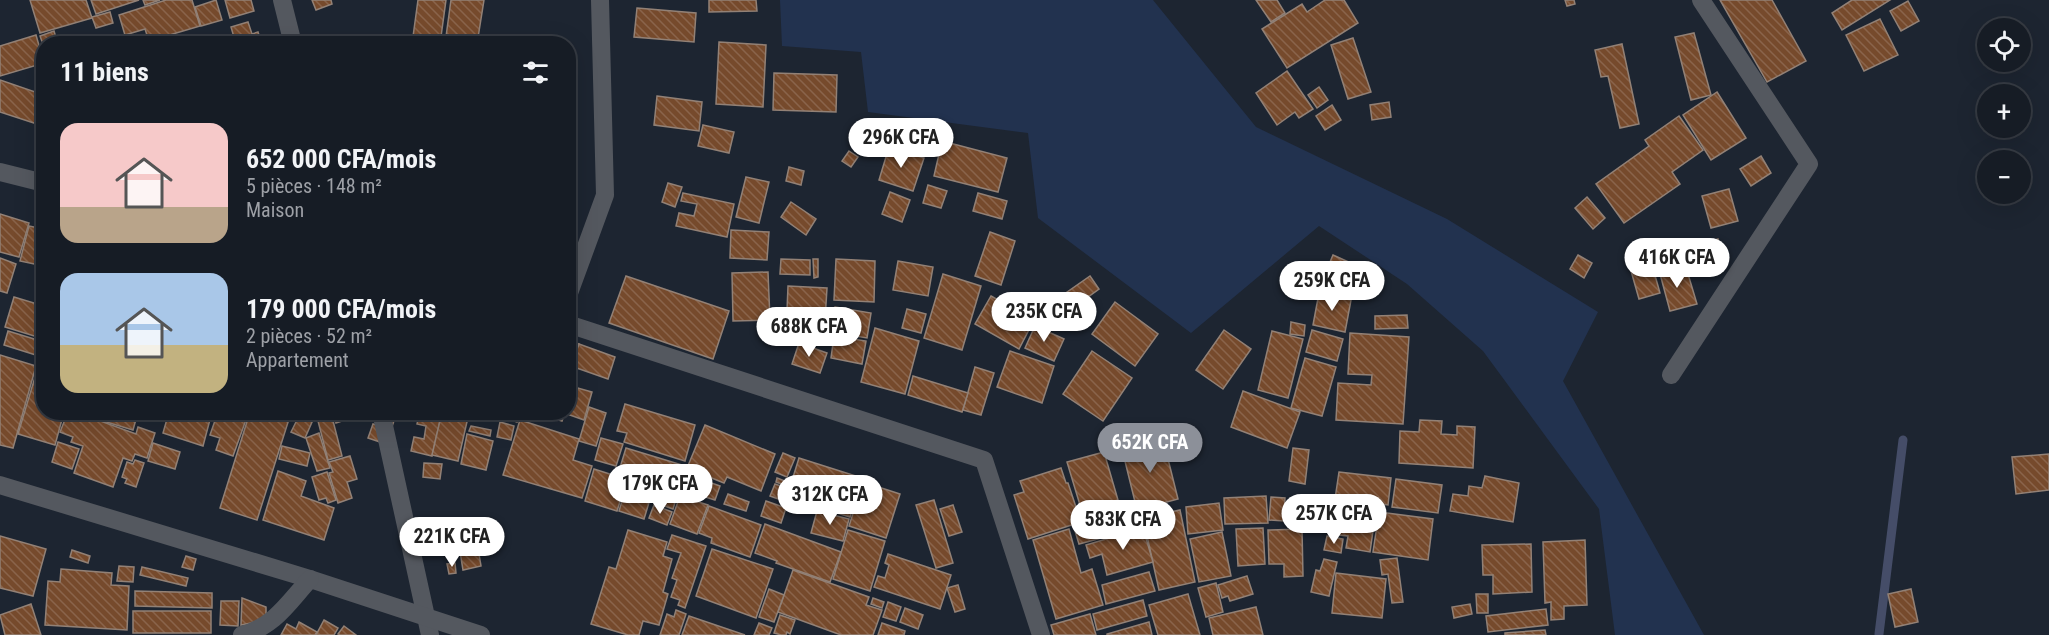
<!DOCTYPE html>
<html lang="fr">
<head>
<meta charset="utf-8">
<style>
  body { margin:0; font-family:"Roboto Condensed",sans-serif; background:#1f252d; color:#f1f3f6; height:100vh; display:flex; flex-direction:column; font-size:22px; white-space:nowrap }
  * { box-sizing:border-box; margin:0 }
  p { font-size:20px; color:#9ea1a7 }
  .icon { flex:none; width:33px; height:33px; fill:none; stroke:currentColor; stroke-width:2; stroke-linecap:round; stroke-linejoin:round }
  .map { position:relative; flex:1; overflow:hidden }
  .drawer { position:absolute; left:36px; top:36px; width:540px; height:384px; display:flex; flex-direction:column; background:#161c25; border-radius:24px; box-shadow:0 6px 24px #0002,0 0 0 2px #353a42 }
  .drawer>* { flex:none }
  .tools { position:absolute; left:1977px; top:18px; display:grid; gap:12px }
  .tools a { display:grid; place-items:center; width:54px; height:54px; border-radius:50%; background:#161c25; box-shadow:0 6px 24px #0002,0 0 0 2px #353a42; font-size:30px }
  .price { position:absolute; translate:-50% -51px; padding:0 14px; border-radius:21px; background:#fff; color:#222; font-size:20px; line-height:39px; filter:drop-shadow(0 2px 3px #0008) }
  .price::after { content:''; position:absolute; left:50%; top:36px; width:18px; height:14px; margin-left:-9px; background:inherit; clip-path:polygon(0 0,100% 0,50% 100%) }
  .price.selected { background:#8c9099; color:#fff }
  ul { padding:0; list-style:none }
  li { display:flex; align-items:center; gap:18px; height:150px; padding:0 24px }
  li span { display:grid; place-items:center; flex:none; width:168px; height:120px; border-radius:18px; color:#555 }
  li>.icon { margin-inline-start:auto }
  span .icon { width:72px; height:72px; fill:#fffc; stroke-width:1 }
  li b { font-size:26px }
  h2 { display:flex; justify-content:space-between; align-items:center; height:72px; padding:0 24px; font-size:26px }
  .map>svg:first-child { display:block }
</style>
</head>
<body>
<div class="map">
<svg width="2049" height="635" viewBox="0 0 2049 635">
  <defs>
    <pattern id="building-back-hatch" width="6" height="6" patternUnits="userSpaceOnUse" patternTransform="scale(1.5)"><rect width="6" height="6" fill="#764a2c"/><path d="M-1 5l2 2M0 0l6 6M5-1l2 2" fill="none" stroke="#8a644b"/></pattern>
  </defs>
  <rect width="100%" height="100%" fill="#1d2531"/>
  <polygon fill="#22324f" points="780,0 1153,0 1256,127 1447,219 1598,312 1563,381 1704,635 1615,635 1599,509 1483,351 1407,284 1319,226 1191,333 1038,218 1028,133 868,112 861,52 782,46"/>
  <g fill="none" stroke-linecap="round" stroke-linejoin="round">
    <polyline stroke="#454d68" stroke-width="9" points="1879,634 1903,440"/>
  </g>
  <g fill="url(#building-back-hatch)" stroke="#928176" stroke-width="1.5">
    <polygon points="30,0 86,0 92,18 40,33"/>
    <polygon points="91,0 139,0 96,14"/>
    <polygon points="143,0 160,0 145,5"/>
    <polygon points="166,0 192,0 200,26 149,41 145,29 125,35 119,15"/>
    <polygon points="216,0 222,20 201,26 195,7"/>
    <polygon points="225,0 251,0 254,11 230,18"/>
    <polygon points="312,0 331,0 332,4 316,10"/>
    <polygon points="418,0 446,0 440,44 412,44"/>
    <polygon points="451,0 484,0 477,44 445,44"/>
    <polygon points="709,0 756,0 757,11 709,12"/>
    <polygon points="1256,0 1277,0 1285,13 1271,22"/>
    <polygon points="1325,0 1344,0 1358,23 1287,68 1262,29 1302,4 1307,12"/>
    <polygon points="1565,0 1574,0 1575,4 1567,6"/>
    <polygon points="1720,0 1772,0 1806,61 1767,82"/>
    <polygon points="1852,0 1890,0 1842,30 1832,13"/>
    <polygon points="1908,1 1919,21 1901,31 1890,11"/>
    <polygon points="637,8 696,13 694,42 634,37"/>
    <polygon points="110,12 113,23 96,28 92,17"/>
    <polygon points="1880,19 1898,55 1864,71 1846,35"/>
    <polygon points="248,22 252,34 258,32 262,44 236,44 231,27"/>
    <polygon points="54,31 58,44 44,44 44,47 40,36"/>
    <polygon points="1694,33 1711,95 1691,100 1675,37"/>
    <polygon points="36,35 44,63 0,76 0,46"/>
    <polygon points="226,35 227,44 185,44"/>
    <polygon points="1353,38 1371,92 1348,99 1331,45"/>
    <polygon points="719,42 766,45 763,107 716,104"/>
    <polygon points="1622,44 1639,124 1620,128 1608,76 1601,77 1595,50"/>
    <polygon points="1287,71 1313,109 1299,118 1295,112 1277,125 1256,93"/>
    <polygon points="774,73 837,75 836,112 773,110"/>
    <polygon points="0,80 44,95 44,104 37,124 0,112"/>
    <polygon points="1319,87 1328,100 1317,108 1308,95"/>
    <polygon points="1717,92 1746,138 1711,160 1683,115"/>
    <polygon points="657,96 702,102 699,131 654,125"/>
    <polygon points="1389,102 1391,117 1372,120 1370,105"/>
    <polygon points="1332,105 1341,120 1325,130 1316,116"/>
    <polygon points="1679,116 1703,150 1672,172 1680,184 1624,223 1596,184 1649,146 1645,140"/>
    <polygon points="703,125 734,132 729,153 698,146"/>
    <polygon points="942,141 1007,158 998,192 934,176"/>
    <polygon points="889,147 924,158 913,191 879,180"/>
    <polygon points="849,151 858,157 851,167 842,161"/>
    <polygon points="1761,156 1771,173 1751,186 1740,169"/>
    <polygon points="789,167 804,171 801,185 786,181"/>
    <polygon points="746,177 769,182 759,223 736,217"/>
    <polygon points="668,183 682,187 675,207 662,202"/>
    <polygon points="928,185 947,191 941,208 923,203"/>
    <polygon points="1729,189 1738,221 1711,228 1702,196"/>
    <polygon points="890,192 910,200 902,222 882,214"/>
    <polygon points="683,193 734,204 727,237 676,226 679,213 694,216 697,204 681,201"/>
    <polygon points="978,193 1007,201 1002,219 973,211"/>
    <polygon points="1587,197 1605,218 1593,229 1575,208"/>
    <polygon points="791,202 816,219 806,235 781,217"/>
    <polygon points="0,214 29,223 19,257 0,252"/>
    <polygon points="29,226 44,229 44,266 20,261"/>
    <polygon points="731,230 769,232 767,260 730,258"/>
    <polygon points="990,232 1015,241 1001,285 975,276"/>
    <polygon points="1718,239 1723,259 1684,269 1679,250"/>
    <polygon points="1647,247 1660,293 1639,299 1626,253"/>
    <polygon points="1333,255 1375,274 1369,288 1327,269"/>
    <polygon points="1578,255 1592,263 1584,278 1570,269"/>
    <polygon points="0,258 16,264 7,293 0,291"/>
    <polygon points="781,259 810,260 810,275 780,274"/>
    <polygon points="813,259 818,259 818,277 814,278"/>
    <polygon points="836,259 875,261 874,302 834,300"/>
    <polygon points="898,261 933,267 928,296 893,290"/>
    <polygon points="1676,266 1679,277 1688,274 1697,304 1670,311 1659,270"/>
    <polygon points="768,272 770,320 733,321 732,273"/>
    <polygon points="943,274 981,286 962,350 924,338"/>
    <polygon points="626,276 729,311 713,359 609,323"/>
    <polygon points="1090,276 1099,289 1073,308 1063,295"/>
    <polygon points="1326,279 1357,289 1355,297 1324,287"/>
    <polygon points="788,286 827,288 824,337 786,335"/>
    <polygon points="1319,293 1351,300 1345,332 1313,325"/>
    <polygon points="991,296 1034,320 1019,349 975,324"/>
    <polygon points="14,297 44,306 44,339 5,327"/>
    <polygon points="1115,302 1158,334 1135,366 1092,334"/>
    <polygon points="835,307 871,313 867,338 831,332"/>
    <polygon points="907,309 926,314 921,333 902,328"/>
    <polygon points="1407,315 1408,328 1375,329 1375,316"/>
    <polygon points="1291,322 1305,325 1304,336 1290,334"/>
    <polygon points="1035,326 1064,339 1054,361 1025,348"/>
    <polygon points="875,328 919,341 905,394 861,382"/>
    <polygon points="1224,330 1251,349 1223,389 1196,370"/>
    <polygon points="1312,330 1343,339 1337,361 1306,352"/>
    <polygon points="8,331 44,342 39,356 4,345"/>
    <polygon points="1272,331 1303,339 1288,398 1258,390"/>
    <polygon points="1350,333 1409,337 1403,424 1336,420 1338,383 1371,385 1372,375 1348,374"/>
    <polygon points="834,336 866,341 862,364 831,358"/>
    <polygon points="568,340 579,344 570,368 568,368"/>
    <polygon points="799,343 827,353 820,373 792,364"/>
    <polygon points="579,344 615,357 608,379 571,366"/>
    <polygon points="1010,351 1054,366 1042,403 997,387"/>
    <polygon points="1092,351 1132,378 1103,421 1063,394"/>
    <polygon points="0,355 36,366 13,448 0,445"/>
    <polygon points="1305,358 1336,367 1322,416 1291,408"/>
    <polygon points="38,367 44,368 44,412 64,412 55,445 18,434"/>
    <polygon points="975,367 994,373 981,415 963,410"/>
    <polygon points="913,376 968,393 962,412 908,395"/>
    <polygon points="574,387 592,392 584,420 567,414"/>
    <polygon points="1243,391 1300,412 1287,448 1231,427"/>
    <polygon points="625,404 695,425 685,461 624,442 627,433 617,431"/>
    <polygon points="589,407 606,413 596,446 579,441"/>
    <polygon points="68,412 76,412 136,434 138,427 155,433 147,458 135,454 132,461 123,458 113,487 74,473 83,446 71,442 73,437 60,432"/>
    <polygon points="106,412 138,412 133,430 103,421"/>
    <polygon points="169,412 212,412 203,446 163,433"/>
    <polygon points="218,412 236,412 247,417 233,456 216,450 220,438 210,435"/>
    <polygon points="250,412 279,412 290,416 257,520 220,508"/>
    <polygon points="333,412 339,412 342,421 336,423"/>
    <polygon points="385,412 397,412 386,444 368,438 373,424 380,426"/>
    <polygon points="420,412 442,412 432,456 411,451 414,437 424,439 426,426 417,424"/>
    <polygon points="442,412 469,413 458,461 432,455"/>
    <polygon points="487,412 520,412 517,422"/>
    <polygon points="521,412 541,412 539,420 521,415"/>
    <polygon points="542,412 565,412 562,421 542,415"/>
    <polygon points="331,413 342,456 328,460 317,417"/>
    <polygon points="299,416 312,422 305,438 291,432"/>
    <polygon points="520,420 579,439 573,460 592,466 582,498 503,475"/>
    <polygon points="1420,420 1442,421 1441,434 1457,435 1457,426 1475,427 1473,468 1399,463 1400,431 1419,432"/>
    <polygon points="500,422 514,426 511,440 497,437"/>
    <polygon points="705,425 775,454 761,491 727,477 724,483 687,468"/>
    <polygon points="471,426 491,430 490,436 469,431"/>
    <polygon points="319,433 330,468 317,471 306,438"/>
    <polygon points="467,434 493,441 486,470 461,464"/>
    <polygon points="601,438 623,444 616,466 595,460"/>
    <polygon points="1163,439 1178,499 1137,510 1122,449"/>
    <polygon points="58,442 79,449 72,469 52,462"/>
    <polygon points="153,443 180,452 175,469 148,461"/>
    <polygon points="282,446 310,453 307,466 279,459"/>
    <polygon points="626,448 682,465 676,488 619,471"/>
    <polygon points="1293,448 1309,450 1305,484 1289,481"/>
    <polygon points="1104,452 1118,500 1100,505 1101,510 1083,515 1067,462"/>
    <polygon points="783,453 795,458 787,477 775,472"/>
    <polygon points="2049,454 2049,490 2016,494 2012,457"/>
    <polygon points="350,456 357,479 347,482 352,498 338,503 329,473 333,472 329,462"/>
    <polygon points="799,458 862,478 850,517 796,500 799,490 790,487"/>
    <polygon points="135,460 144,463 136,487 125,483 127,479 122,477 127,462 133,464"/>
    <polygon points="424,463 442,464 440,479 423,477"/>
    <polygon points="1061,468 1066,483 1068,483 1081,522 1028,539 1014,495 1024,492 1020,481"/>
    <polygon points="594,469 613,475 611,485 624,489 617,511 585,501"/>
    <polygon points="278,471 306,481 301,496 334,508 324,540 263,520"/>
    <polygon points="327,472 336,500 328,503 326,498 319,500 312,477"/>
    <polygon points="1339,472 1391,478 1388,505 1335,499"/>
    <polygon points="1485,476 1519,483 1513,522 1450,511 1453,494 1468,496 1469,486 1482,488"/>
    <polygon points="777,478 790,483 789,487 776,482"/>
    <polygon points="1396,479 1442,485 1438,513 1392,507"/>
    <polygon points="703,480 720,486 715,500 699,495"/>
    <polygon points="682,481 690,484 687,492 680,489"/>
    <polygon points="863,482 900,494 886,538 849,526"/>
    <polygon points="775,484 789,489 784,501 770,496"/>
    <polygon points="659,486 678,493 673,509 653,502"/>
    <polygon points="626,488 651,496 644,519 619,511"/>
    <polygon points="728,494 749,502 746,511 724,504"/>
    <polygon points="680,496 708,505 697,534 670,524"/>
    <polygon points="1266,496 1268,523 1225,524 1224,498"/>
    <polygon points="1271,497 1285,498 1284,521 1269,520"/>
    <polygon points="934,500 953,563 936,568 916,505"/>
    <polygon points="766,501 786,508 781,523 761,516"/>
    <polygon points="1219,503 1223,530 1188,534 1186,507"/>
    <polygon points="1121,504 1123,512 1106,517 1104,509"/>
    <polygon points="1334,504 1376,510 1370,552 1346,548 1348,536 1330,534"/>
    <polygon points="654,505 672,512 667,525 649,518"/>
    <polygon points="953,505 962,532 949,536 940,509"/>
    <polygon points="709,506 761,525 750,557 711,543 712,538 699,533"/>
    <polygon points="1180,510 1195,582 1159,590 1143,518"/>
    <polygon points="817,511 849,519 843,541 811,533"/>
    <polygon points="1379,512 1433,519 1428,560 1373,552"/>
    <polygon points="1127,518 1131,531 1113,536 1109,524"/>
    <polygon points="1105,523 1109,536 1079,544 1075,531"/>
    <polygon points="765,524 841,552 830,582 776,563 777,561 755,553"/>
    <polygon points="1143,528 1153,562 1107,575 1102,554 1090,558 1086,545"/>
    <polygon points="1263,528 1265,564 1238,566 1236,529"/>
    <polygon points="1069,529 1081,573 1092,569 1103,605 1056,619 1033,540"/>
    <polygon points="1302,529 1303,576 1284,577 1284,564 1269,564 1268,530"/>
    <polygon points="628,530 667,542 663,556 672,559 663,592 668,594 659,625 643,621 639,635 628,635 591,624 609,567 616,569"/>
    <polygon points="848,530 885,541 870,591 833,579"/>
    <polygon points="1222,532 1231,576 1199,582 1190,539"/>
    <polygon points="672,535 706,546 685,608 678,605 680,600 671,597 677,580 672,578 681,553 667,549"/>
    <polygon points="0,536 46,549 33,596 0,588"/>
    <polygon points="476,536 481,566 463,570 458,539"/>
    <polygon points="1327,536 1343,539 1341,553 1324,550"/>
    <polygon points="452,537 454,549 445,550 443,538"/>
    <polygon points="1585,540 1587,605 1564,606 1564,619 1551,620 1551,602 1545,603 1543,542"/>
    <polygon points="1531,544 1532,592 1493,594 1493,575 1483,575 1482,545"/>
    <polygon points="712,549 773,569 756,618 696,596"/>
    <polygon points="72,550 90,556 88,563 70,557"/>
    <polygon points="888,554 951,575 940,609 874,587 878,576 885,578 889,565 885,563"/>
    <polygon points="186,556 196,559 193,570 182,567"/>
    <polygon points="1397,558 1403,602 1392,603 1388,574 1382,575 1380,560"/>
    <polygon points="1324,559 1337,562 1329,596 1311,592 1316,570 1320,571"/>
    <polygon points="455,563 456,573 449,574 447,564"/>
    <polygon points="119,566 134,567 133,582 117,581"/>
    <polygon points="142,567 188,578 186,586 140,575"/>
    <polygon points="61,569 112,573 111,585 129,586 127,630 45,625 48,581 60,582"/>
    <polygon points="793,570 869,597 866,605 882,610 873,635 841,635 778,612"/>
    <polygon points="1149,572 1155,591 1106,604 1102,585"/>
    <polygon points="1336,573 1386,579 1382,618 1332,613"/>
    <polygon points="1247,576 1253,594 1230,601 1228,596 1222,598 1218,585"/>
    <polygon points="1216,583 1223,612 1206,617 1198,588"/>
    <polygon points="958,585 965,609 955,612 947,588"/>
    <polygon points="769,589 784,595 774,622 759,617"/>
    <polygon points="1911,589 1918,622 1895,627 1888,594"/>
    <polygon points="135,591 212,593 212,608 135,606"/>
    <polygon points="1188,594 1200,635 1158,635 1149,605"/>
    <polygon points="1476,594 1488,594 1488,613 1477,613"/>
    <polygon points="242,598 266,607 266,620 241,625"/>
    <polygon points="873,598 884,602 882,608 871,604"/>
    <polygon points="1143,600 1147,616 1097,630 1093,614"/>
    <polygon points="221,601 239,601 238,626 220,625"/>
    <polygon points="888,602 901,607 896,621 883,617"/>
    <polygon points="31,604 41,635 5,635 0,615"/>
    <polygon points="1470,604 1472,614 1454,618 1452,607"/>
    <polygon points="1256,607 1263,635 1213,635 1209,618"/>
    <polygon points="905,608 923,615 918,629 900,622"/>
    <polygon points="1546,609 1548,625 1488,632 1486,616"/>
    <polygon points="676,610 686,614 679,635 660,635 667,614 674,617"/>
    <rect x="133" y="611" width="78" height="22"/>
    <polygon points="1090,614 1096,635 1054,635 1051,625"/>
    <polygon points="780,615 795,620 790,634 787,632 786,635 781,635 774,633"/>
    <polygon points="689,616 745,635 682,635"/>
    <polygon points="324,620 338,628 334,635 316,635"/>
    <polygon points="299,622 317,632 315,635 281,635 287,624 296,629"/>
    <polygon points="1149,622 1152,635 1107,635 1107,634"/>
    <polygon points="759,623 772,628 769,635 754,635"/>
    <polygon points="882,623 905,631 904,635 878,635"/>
    <polygon points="344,626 356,635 340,635 338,634"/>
    <polygon points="1545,630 1546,635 1505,635 1505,633"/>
  </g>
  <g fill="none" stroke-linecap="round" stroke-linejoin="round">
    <g stroke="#54585f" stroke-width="18">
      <polyline points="282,0 293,44"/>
      <polyline points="0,172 44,183"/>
      <polyline points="568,296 605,195 600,0"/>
      <polyline points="568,324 984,460 1041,635"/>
      <polyline points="1671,375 1809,164 1701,0"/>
      <polyline points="381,412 430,635"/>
      <polyline points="0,485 310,579 481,635"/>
      <path d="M242,635C275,626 288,603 310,579"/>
    </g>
  </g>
</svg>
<div class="tools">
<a><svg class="icon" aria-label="locate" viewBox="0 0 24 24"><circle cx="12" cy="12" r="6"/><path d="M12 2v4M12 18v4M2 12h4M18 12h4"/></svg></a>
<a>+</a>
<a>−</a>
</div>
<b class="price" style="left:901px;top:169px">296K CFA</b>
<b class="price" style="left:1677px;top:289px">416K CFA</b>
<b class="price" style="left:1332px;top:312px">259K CFA</b>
<b class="price" style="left:1044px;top:343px">235K CFA</b>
<b class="price" style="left:809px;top:358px">688K CFA</b>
<b class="price selected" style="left:1150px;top:474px">652K CFA</b>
<b class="price" style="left:660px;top:515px">179K CFA</b>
<b class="price" style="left:830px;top:526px">312K CFA</b>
<b class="price" style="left:1334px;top:545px">257K CFA</b>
<b class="price" style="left:1123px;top:551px">583K CFA</b>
<b class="price" style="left:452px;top:568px">221K CFA</b>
<section class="drawer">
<h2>11 biens<svg class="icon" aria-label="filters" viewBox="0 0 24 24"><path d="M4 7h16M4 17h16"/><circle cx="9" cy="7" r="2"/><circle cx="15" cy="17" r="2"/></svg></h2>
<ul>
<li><span style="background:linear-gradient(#f6c9c9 70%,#b9a48a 0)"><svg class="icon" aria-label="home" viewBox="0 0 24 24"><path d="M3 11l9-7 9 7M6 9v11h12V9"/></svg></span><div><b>652 000 CFA/mois</b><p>5 pièces · 148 m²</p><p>Maison</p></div></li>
<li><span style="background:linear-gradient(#a9c7e8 60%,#c2b280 0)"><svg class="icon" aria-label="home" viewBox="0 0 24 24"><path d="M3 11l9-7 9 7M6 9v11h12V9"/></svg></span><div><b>179 000 CFA/mois</b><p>2 pièces · 52 m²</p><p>Appartement</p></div></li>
</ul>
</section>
</div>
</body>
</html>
